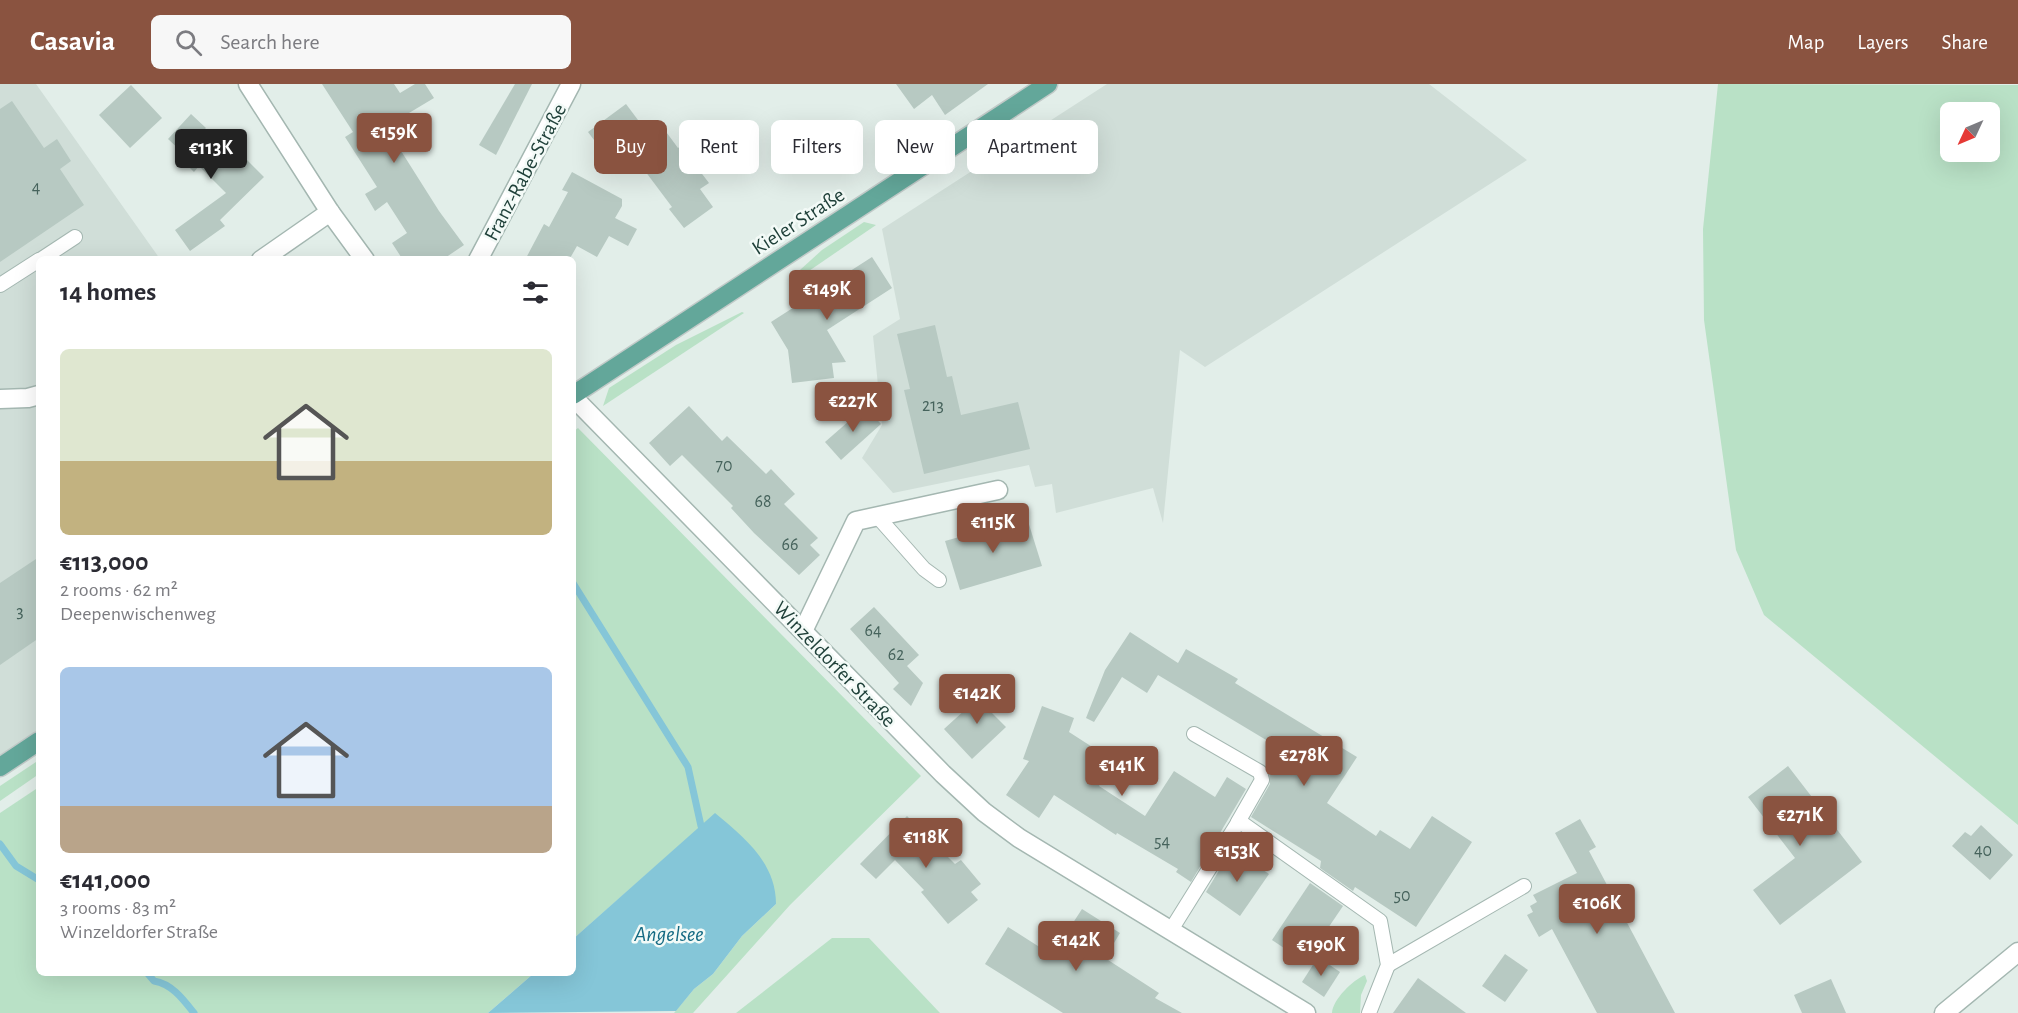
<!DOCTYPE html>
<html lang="en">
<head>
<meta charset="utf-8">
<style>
  body { margin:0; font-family:"Alegreya Sans",sans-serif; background:#f7f7f7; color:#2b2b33; height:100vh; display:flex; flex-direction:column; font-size:22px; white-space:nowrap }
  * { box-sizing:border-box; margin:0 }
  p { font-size:20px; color:#7c7c81 }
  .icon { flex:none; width:33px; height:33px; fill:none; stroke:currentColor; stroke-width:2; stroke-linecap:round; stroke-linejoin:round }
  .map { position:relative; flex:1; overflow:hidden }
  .drawer { position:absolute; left:36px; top:172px; width:540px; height:720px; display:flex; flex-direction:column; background:#fff; border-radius:9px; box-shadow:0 6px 24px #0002 }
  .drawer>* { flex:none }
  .top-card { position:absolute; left:594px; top:36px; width:570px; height:54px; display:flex; gap:12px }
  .needle { width:39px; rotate:226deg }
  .tools { position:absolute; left:1940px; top:18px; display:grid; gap:12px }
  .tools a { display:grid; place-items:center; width:60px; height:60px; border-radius:9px; background:#fff; box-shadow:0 6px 24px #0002; font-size:30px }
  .price { position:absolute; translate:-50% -51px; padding:0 14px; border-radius:6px; background:#8a5340; color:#fff; font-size:20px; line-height:39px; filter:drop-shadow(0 2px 3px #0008) }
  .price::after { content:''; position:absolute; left:50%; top:36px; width:18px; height:14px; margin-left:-9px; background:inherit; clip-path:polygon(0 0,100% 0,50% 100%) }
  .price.selected { background:#222; color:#fff }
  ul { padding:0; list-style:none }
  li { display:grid; align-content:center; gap:12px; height:318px; padding:0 24px }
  li span { display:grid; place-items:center; height:186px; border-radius:9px; color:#555 }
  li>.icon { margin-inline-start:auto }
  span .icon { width:108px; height:108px; fill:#fffc; stroke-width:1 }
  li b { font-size:26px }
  h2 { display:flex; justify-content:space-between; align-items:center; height:72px; padding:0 24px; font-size:26px }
  .chip { padding:0 21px; border-radius:9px; background:#fff; box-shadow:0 6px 24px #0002; font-size:21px; line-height:54px }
  .chip.selected { background:#8a5340; color:#fff }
  header { display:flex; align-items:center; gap:36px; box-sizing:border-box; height:84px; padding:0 30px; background:#8a5340; color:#fff }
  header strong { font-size:28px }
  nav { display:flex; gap:33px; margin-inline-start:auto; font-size:21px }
  .search { width:420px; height:54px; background:#f7f7f7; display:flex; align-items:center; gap:15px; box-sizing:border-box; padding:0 21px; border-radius:9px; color:#7c7c81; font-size:22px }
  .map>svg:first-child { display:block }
</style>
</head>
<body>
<header>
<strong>Casavia</strong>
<div class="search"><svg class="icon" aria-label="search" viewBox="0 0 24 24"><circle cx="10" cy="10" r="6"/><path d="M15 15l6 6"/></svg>Search here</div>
<nav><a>Map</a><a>Layers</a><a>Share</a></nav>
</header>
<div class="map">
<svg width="2018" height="929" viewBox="0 0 2018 929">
  <rect width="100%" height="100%" fill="#e2eee9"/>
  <g fill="#d0ded8">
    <polygon points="0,0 36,0 160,175 39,176 39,645 0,671"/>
    <polygon points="1107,0 1429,0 1527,76 1205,283 1180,266 1163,439 1153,404 1056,429 1052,400 1035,403 1029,381 893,409 862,374 882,341 873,252 900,235 882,145"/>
  </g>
  <g fill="#b9e1c6" fill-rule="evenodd">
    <path d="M1718,0L2018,1V741L1764,531L1736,466L1704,236L1703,145ZM1950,28H1989V68H1950Z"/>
    <polygon points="864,138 876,141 803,191 800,186 822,166"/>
    <polygon points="742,228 744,229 603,322 609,304 676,261"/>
    <polygon points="578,344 921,692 790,821 693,929 674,929 694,905 713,890 742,852 776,820 715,730 573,855 573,348"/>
    <polygon points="39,676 39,690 0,717 0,702"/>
    <polygon points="39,703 39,890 533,890 488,929 0,929 0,729"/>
    <polygon points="832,854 869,854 940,929 736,929"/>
    <path d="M1365,891L1367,897L1361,911L1360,929H1332C1333,915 1353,896 1365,891Z"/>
  </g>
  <path fill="#85c6d8" d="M715,729C745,754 776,779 776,820L742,852L713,890L694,905L676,927L488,929L533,890H573V855Z"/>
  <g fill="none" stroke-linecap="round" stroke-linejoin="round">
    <g stroke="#85c6d8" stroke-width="7">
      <polyline points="573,499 688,683 701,742"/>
      <polyline points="0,760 16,782 39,796"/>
      <path d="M148,890L154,897C172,900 183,915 194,929"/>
    </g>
  </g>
  <g fill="#b7c9c2">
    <polygon points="322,0 394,0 400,9 415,0 425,0 434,14 399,35 409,50 396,59 439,127 464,161 442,176 403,176 392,159 407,149 387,118 375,127 365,110 377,103 345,53 353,48"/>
    <polygon points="515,0 532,0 496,71 479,61"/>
    <polygon points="896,0 988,0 945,31 932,11 914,25"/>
    <polygon points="131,1 162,34 130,64 99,31"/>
    <polygon points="12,17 44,64 57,55 71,77 60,85 84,121 0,178 0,25"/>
    <polygon points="626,20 641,40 646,36 657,50 664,45 678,64 690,55 705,75 696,82 709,99 700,105 713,123 684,144 669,125 672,123 642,83 640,87 632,76 626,80 612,61 603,68 588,48"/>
    <polygon points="191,30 206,44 202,48 237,82 245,74 264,93 220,136 225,142 190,167 175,146 226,109 199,82 194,88 179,73 183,69 168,55"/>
    <polygon points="572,88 622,115 622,122 615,134 637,145 628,162 609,152 597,173 577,162 569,176 525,176 544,140 549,143 568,108 562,106"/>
    <polygon points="872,173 892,204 827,246 846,278 832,279 834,294 792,299 788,266 771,238"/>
    <polygon points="935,241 947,293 952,292 961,331 1018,318 1030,365 924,390 904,306 910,305 897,250"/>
    <polygon points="689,322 722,357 727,352 766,390 771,385 795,410 784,420 818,454 810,461 820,471 799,491 754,449 731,424 733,422 682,371 670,382 649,359"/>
    <polygon points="865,323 881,340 841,376 825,358"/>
    <polygon points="1027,434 1042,482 960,506 945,457"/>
    <polygon points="39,473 39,554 0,581 0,499"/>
    <polygon points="874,523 919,571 907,582 923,599 911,622 893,605 899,599 850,545"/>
    <polygon points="1130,548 1178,579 1186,565 1238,595 1235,599 1357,673 1327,719 1376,752 1380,746 1410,765 1432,732 1472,758 1416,843 1355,803 1353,807 1320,784 1321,777 1251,733 1270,700 1269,687 1283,666 1158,591 1147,609 1122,593 1094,638 1086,634 1105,586"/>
    <polygon points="988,605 1002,620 992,629 1006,643 972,675 944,645"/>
    <polygon points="1042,622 1074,634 1069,648 1114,677 1099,702 1145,732 1174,687 1215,713 1227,693 1246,705 1191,798 1176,788 1178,785 1117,749 1116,751 1054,711 1039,734 1006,711 1029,677 1023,675"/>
    <polygon points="1788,682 1862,778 1780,841 1753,806 1795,774 1748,713"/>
    <polygon points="907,732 955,780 961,776 981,800 971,808 978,816 948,840 921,808 924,806 895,776 876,795 860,780"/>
    <polygon points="1580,735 1596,763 1589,767 1675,929 1597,929 1552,845 1539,853 1527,831 1533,828 1530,822 1537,818 1533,811 1577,789 1555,749"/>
    <polygon points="1981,741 2013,771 1990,796 1952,762 1965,748 1971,752"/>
    <polygon points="1232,765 1269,790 1240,832 1206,808"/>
    <polygon points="1310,799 1343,822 1305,878 1272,856"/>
    <polygon points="1082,825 1120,849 1105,874 1159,909 1155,914 1182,929 1063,929 985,880 1008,843 1052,871"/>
    <polygon points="1505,870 1528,886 1505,918 1482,902"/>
    <polygon points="1318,873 1340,888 1324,913 1302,898"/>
    <polygon points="1418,894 1466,929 1393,929"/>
    <polygon points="1831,895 1846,929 1802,929 1794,911"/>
  </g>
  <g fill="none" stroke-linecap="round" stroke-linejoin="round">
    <g stroke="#a4b7b1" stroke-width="16">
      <g id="service">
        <polyline points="40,176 75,153"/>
        <polyline points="0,201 39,176"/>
        <polyline points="878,433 924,485 939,496"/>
        <polyline points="1194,650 1260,688 1262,696 1238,738"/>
        <polyline points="1171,846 1239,737 1380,837 1388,881 1369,929"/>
        <polyline points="1388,881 1524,802"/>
      </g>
    </g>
    <g stroke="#a4b7b1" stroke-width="21">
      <g id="minor">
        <polyline points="248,0 330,128 365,176"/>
        <polyline points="261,176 330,128"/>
        <polyline points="478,176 571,0"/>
        <polyline points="573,313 943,690 984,728 1019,754 1306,929"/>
        <polyline points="0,315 28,314 39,311"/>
        <polyline points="803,547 856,437 998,406"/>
        <polyline points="1944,929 2018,868"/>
      </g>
    </g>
    <g stroke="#c1cac8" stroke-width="21">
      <g id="primary">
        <polyline points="573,311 1048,0"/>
        <polyline points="0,683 39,657"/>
      </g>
    </g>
    <use href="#service" stroke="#fff" stroke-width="14"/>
    <use href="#minor" stroke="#fff" stroke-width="18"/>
    <use href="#primary" stroke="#63a79a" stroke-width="18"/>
  </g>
  <g text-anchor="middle" stroke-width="5" stroke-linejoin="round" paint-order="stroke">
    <g font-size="18" fill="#46635c">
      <text x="36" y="109">4</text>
      <text x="933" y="327">213</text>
      <text x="724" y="387">70</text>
      <text x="763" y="423">68</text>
      <text x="790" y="466">66</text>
      <text x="20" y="533">3</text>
      <text x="873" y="552">64</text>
      <text x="896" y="576">62</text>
      <text x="1162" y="763">54</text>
      <text x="1983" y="772">40</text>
      <text x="1402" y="817">50</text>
    </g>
    <g font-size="21" fill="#20413a" stroke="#f3faf7">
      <text transform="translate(525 88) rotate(-62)" y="7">Franz-Rabe-Straße</text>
      <text transform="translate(798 137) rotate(-33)" y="7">Kieler Straße</text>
      <text transform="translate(835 580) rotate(46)" y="7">Winzeldorfer Straße</text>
    </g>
    <g font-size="22" font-style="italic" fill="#146a83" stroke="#f3faf7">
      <text x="669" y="857">Angelsee</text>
    </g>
  </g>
</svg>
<div class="tools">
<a><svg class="needle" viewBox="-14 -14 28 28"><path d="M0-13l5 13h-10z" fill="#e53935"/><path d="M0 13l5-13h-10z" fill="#7c7c81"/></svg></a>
</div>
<b class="price" style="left:394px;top:80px">€159K</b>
<b class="price selected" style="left:211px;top:96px">€113K</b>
<b class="price" style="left:827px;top:237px">€149K</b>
<b class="price" style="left:853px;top:349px">€227K</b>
<b class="price" style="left:993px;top:470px">€115K</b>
<b class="price" style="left:977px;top:641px">€142K</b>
<b class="price" style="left:1304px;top:703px">€278K</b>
<b class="price" style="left:1122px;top:713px">€141K</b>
<b class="price" style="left:1800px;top:763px">€271K</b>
<b class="price" style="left:926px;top:785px">€118K</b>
<b class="price" style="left:1237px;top:799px">€153K</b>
<b class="price" style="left:1597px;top:851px">€106K</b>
<b class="price" style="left:1076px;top:888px">€142K</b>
<b class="price" style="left:1321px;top:893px">€190K</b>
<div class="top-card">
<a class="chip selected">Buy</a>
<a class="chip">Rent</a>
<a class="chip">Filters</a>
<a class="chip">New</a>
<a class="chip">Apartment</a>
</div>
<section class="drawer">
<h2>14 homes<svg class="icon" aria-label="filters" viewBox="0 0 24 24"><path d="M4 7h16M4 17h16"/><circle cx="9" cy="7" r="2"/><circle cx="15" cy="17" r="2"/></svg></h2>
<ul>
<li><span style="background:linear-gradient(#dfe7d0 60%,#c2b280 0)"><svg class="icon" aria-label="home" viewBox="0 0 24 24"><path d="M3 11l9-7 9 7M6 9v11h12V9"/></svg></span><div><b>€113,000</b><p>2 rooms · 62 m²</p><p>Deepenwischenweg</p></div></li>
<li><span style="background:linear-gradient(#a9c7e8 75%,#b9a48a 0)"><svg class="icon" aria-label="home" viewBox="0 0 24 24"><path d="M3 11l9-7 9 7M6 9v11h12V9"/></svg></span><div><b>€141,000</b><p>3 rooms · 83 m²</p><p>Winzeldorfer Straße</p></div></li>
</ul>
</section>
</div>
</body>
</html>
